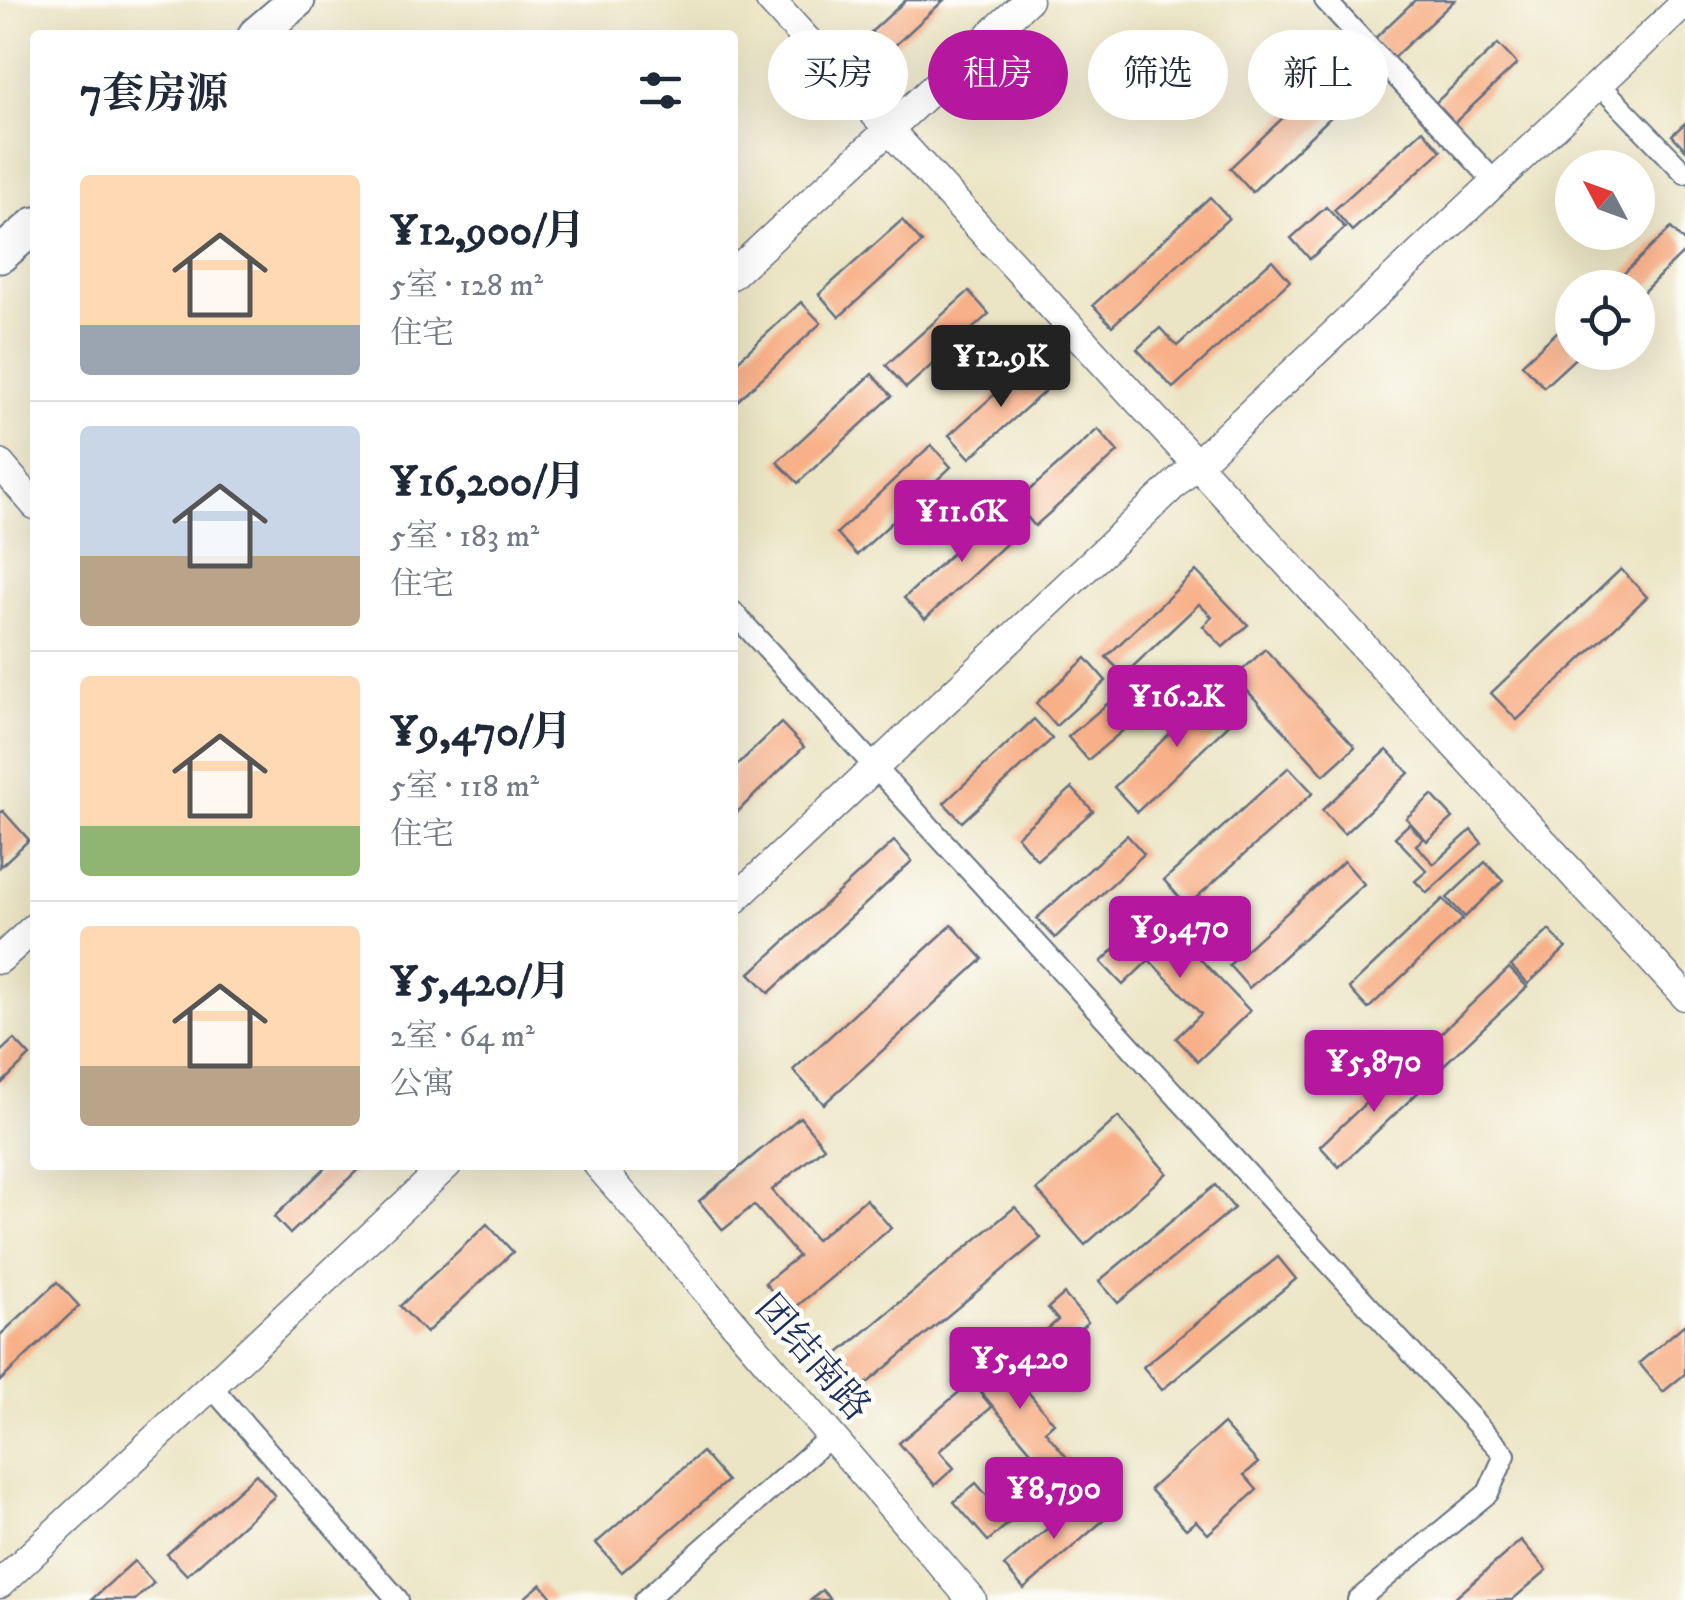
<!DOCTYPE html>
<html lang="zh">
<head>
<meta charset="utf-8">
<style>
  body { margin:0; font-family:"IM FELL DW Pica","Noto Serif SC",serif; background:#f2f2f3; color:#1f2937; height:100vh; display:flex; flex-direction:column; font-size:38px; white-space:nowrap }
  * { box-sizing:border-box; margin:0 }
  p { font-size:32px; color:#747a83 }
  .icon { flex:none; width:55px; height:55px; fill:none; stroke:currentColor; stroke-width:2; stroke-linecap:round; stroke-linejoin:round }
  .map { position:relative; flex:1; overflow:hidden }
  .side { position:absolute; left:30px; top:30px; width:708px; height:1140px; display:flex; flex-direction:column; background:#fff; border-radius:10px; box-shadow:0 10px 40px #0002 }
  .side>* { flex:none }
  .guide { position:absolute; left:768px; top:30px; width:768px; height:90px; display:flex; gap:20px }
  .needle { width:65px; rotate:311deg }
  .tools { position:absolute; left:1555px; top:150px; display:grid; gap:20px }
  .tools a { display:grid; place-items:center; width:100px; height:100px; border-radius:50%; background:#fff; box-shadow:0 10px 40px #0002; font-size:50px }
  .price { position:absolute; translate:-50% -85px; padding:0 22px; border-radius:10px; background:#b5179e; color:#fff; font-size:32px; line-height:65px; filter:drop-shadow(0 2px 5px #0008) }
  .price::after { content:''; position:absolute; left:50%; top:60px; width:30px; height:22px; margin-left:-15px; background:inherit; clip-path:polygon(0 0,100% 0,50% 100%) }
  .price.active { background:#222; color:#fff }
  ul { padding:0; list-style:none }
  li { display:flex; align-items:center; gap:30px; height:250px; padding:0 50px }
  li+li { border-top:2px solid #e0e1e3 }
  li span { display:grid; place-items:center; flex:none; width:280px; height:200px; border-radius:10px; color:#555 }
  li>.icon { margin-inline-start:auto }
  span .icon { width:120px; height:120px; fill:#fffc; stroke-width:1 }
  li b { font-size:42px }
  h2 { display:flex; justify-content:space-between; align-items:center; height:120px; padding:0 50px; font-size:42px }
  .pill { padding:0 35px; border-radius:45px; background:#fff; box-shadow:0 10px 40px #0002; font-size:35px; line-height:90px }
  .pill.active { background:#b5179e; color:#fff }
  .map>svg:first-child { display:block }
</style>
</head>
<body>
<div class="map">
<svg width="1685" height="1600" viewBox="0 0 1685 1600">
  <rect width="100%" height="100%" fill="#fdfcf7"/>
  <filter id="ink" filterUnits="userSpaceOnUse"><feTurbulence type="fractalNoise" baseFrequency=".01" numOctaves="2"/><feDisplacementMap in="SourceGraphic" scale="20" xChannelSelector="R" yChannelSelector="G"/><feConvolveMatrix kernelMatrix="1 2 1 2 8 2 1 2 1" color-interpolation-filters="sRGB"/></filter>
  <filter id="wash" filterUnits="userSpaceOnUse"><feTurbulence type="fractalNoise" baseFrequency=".0048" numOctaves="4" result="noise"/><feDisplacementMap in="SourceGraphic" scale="40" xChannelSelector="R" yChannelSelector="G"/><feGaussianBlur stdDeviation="2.25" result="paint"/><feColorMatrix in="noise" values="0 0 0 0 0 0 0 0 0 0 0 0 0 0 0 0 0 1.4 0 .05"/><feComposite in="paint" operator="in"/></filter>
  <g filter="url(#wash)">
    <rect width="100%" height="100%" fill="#ece5c5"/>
    <g id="blocks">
      <g fill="#f8b088">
        <polygon points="906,0 944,0 889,51 871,32"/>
        <polygon points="1415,0 1455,0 1391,60 1373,40"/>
        <polygon points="1498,44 1517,64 1451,126 1432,106"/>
        <polygon points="1351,53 1373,77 1252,192 1230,168"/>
        <polygon points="1685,123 1685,149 1672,135"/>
        <polygon points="1423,130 1441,151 1352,231 1334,210"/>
        <polygon points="1210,197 1229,218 1112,326 1093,305"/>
        <polygon points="1326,207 1345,228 1310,259 1291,238"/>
        <polygon points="902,220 922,243 839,317 819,294"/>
        <polygon points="1671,228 1685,243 1685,251 1638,297 1638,288 1630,288 1620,277"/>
        <polygon points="1272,260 1290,281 1173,388 1137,349 1160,328 1177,346"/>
        <polygon points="969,291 989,314 906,388 886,365"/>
        <polygon points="801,302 821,323 732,406 732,366"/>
        <polygon points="1572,318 1572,352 1582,352 1544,387 1522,364"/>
        <polygon points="1032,361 1053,384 970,458 949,435"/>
        <polygon points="872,374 892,396 798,483 777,462"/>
        <polygon points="1098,429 1118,452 1035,526 1015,503"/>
        <polygon points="931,445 951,467 857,555 837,533"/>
        <polygon points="999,510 1019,532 925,619 904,598"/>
        <polygon points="1621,569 1647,597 1517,720 1491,693"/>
        <polygon points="1196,571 1248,625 1223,647 1203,626 1212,617 1199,604 1124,675 1106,657"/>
        <polygon points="1265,649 1355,747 1324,775 1235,677"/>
        <polygon points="1086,658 1106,681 1056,726 1036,703"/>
        <polygon points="1216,689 1240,714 1137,812 1114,787"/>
        <polygon points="1107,704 1127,727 1088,760 1068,737"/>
        <polygon points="1034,719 1052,739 962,822 944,803"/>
        <polygon points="781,723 804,747 732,817 732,770"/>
        <polygon points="1387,750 1409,773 1344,834 1322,810"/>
        <polygon points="1289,767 1313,793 1187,906 1164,880"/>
        <polygon points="1072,788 1093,811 1037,860 1017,836"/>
        <polygon points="1432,795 1453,818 1427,841 1406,818"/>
        <polygon points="3,811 29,840 0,867 0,813"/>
        <polygon points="1409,824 1423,839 1416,845 1434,864 1471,830 1482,843 1427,893 1415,881 1427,871 1395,837"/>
        <polygon points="1127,835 1144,854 1055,938 1037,918"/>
        <polygon points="894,841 912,861 769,993 750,973"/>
        <polygon points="1344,861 1364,884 1249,988 1229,965"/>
        <polygon points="1485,862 1503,881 1465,917 1447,898"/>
        <polygon points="1443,899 1463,919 1368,1009 1349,988"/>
        <polygon points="1154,911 1250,1011 1198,1061 1176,1038 1201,1014 1149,960 1123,985 1101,962"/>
        <polygon points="952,925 983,959 824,1104 793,1070"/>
        <polygon points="1549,930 1566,948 1528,984 1511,966"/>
        <polygon points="1509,968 1527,987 1431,1077 1414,1059"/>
        <polygon points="14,1039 30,1056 0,1085 0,1052"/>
        <polygon points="1408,1063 1427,1084 1339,1167 1320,1146"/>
        <polygon points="800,1117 824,1147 772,1190 816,1240 866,1199 891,1228 790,1312 765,1283 798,1256 754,1205 723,1230 699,1201"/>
        <polygon points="1118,1117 1167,1173 1085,1245 1037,1190"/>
        <polygon points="328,1165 363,1165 290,1234 274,1217"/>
        <polygon points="1215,1185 1234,1208 1118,1303 1099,1281"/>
        <polygon points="1015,1207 1041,1238 859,1390 833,1358"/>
        <polygon points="487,1224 513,1252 426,1333 400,1306"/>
        <polygon points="1278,1257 1296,1279 1162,1390 1143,1367"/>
        <polygon points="57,1282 79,1306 0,1381 0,1335"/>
        <polygon points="1064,1294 1088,1322 1024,1377 1011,1361 1058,1320 1048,1308"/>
        <polygon points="1685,1324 1685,1374 1663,1392 1639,1363"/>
        <polygon points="998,1356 1054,1423 1045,1431 1069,1460 1051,1475 970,1379"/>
        <polygon points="971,1382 992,1407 939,1451 954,1468 935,1485 899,1443"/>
        <polygon points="1223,1424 1258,1463 1244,1475 1257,1490 1208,1534 1196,1521 1186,1529 1150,1489"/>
        <polygon points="702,1452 727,1481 622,1572 596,1543"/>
        <polygon points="256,1474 275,1496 187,1575 167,1554"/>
        <polygon points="976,1483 1010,1522 988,1541 954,1502"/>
        <polygon points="1085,1496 1105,1519 1024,1589 1004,1566"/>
        <polygon points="1521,1540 1547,1570 1512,1600 1453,1600"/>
        <polygon points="134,1561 154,1583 135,1600 91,1600"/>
        <polygon points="541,1584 554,1600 522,1600"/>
        <polygon points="822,1590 831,1600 811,1600"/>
      </g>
    </g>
  </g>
  <g filter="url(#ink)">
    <use href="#blocks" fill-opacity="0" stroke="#646f82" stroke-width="2.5"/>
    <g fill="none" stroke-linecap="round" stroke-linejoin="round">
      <g stroke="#646f82" stroke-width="24">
        <g id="street">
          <polyline points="1325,0 1495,182"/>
          <polyline points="1599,84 1685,173"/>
          <polyline points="732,611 1505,1455 1488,1493 1358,1600"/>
          <polyline points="209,1384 398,1600"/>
          <polyline points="645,1600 832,1435"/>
        </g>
      </g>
      <g stroke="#646f82" stroke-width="31">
        <g id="secondary">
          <polyline points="770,0 1685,996"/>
          <polyline points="732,275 1028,0"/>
          <polyline points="0,464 35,505"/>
          <polyline points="732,902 1685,3"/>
          <polyline points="0,959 35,927"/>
          <polyline points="598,1165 972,1600"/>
          <polyline points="0,1584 447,1165"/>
        </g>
      </g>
      <g stroke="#646f82" stroke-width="39">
        <g id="highway">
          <polyline points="256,35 297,0"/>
          <polyline points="0,255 35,225"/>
        </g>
      </g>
      <use href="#street" stroke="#fff" stroke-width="20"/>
      <use href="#secondary" stroke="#fff" stroke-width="28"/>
      <use href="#highway" stroke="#fff" stroke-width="35"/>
    </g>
  </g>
  <g text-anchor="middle" stroke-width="9" stroke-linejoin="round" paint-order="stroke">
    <g font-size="38" fill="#1b2f5e" stroke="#fdfcf7">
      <text transform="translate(814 1357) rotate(49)" y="13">团结南路</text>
    </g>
  </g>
</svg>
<div class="tools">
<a><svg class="needle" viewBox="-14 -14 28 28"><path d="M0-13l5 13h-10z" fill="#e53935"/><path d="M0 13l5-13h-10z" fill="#747a83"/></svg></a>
<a><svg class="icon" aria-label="locate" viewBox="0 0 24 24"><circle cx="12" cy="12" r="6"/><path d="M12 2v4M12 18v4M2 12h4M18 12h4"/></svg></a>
</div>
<b class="price active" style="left:1001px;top:410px">¥12.9K</b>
<b class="price" style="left:962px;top:565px">¥11.6K</b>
<b class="price" style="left:1177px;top:750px">¥16.2K</b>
<b class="price" style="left:1180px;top:981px">¥9,470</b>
<b class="price" style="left:1374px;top:1115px">¥5,870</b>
<b class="price" style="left:1020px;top:1412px">¥5,420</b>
<b class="price" style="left:1054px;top:1542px">¥8,790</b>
<div class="guide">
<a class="pill">买房</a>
<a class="pill active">租房</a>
<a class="pill">筛选</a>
<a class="pill">新上</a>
</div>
<section class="side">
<h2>7套房源<svg class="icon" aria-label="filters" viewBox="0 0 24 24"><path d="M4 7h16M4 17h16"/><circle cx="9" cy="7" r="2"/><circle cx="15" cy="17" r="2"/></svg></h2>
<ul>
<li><span style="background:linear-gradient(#ffd9b3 75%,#9aa5b1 0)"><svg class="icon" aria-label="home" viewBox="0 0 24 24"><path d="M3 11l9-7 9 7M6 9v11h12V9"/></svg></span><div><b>¥12,900/月</b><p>5室 · 128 m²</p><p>住宅</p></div></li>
<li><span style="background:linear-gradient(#c9d6e8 65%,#b9a48a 0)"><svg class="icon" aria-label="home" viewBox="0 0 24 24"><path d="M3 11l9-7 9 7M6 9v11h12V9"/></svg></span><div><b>¥16,200/月</b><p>5室 · 183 m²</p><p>住宅</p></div></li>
<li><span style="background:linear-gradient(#ffd9b3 75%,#8fb573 0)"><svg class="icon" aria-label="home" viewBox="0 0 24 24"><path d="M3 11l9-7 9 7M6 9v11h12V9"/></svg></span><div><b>¥9,470/月</b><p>5室 · 118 m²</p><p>住宅</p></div></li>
<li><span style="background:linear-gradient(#ffd9b3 70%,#b9a48a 0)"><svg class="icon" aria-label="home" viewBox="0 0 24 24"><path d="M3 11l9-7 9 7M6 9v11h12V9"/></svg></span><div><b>¥5,420/月</b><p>2室 · 64 m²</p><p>公寓</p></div></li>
</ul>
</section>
</div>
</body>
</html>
